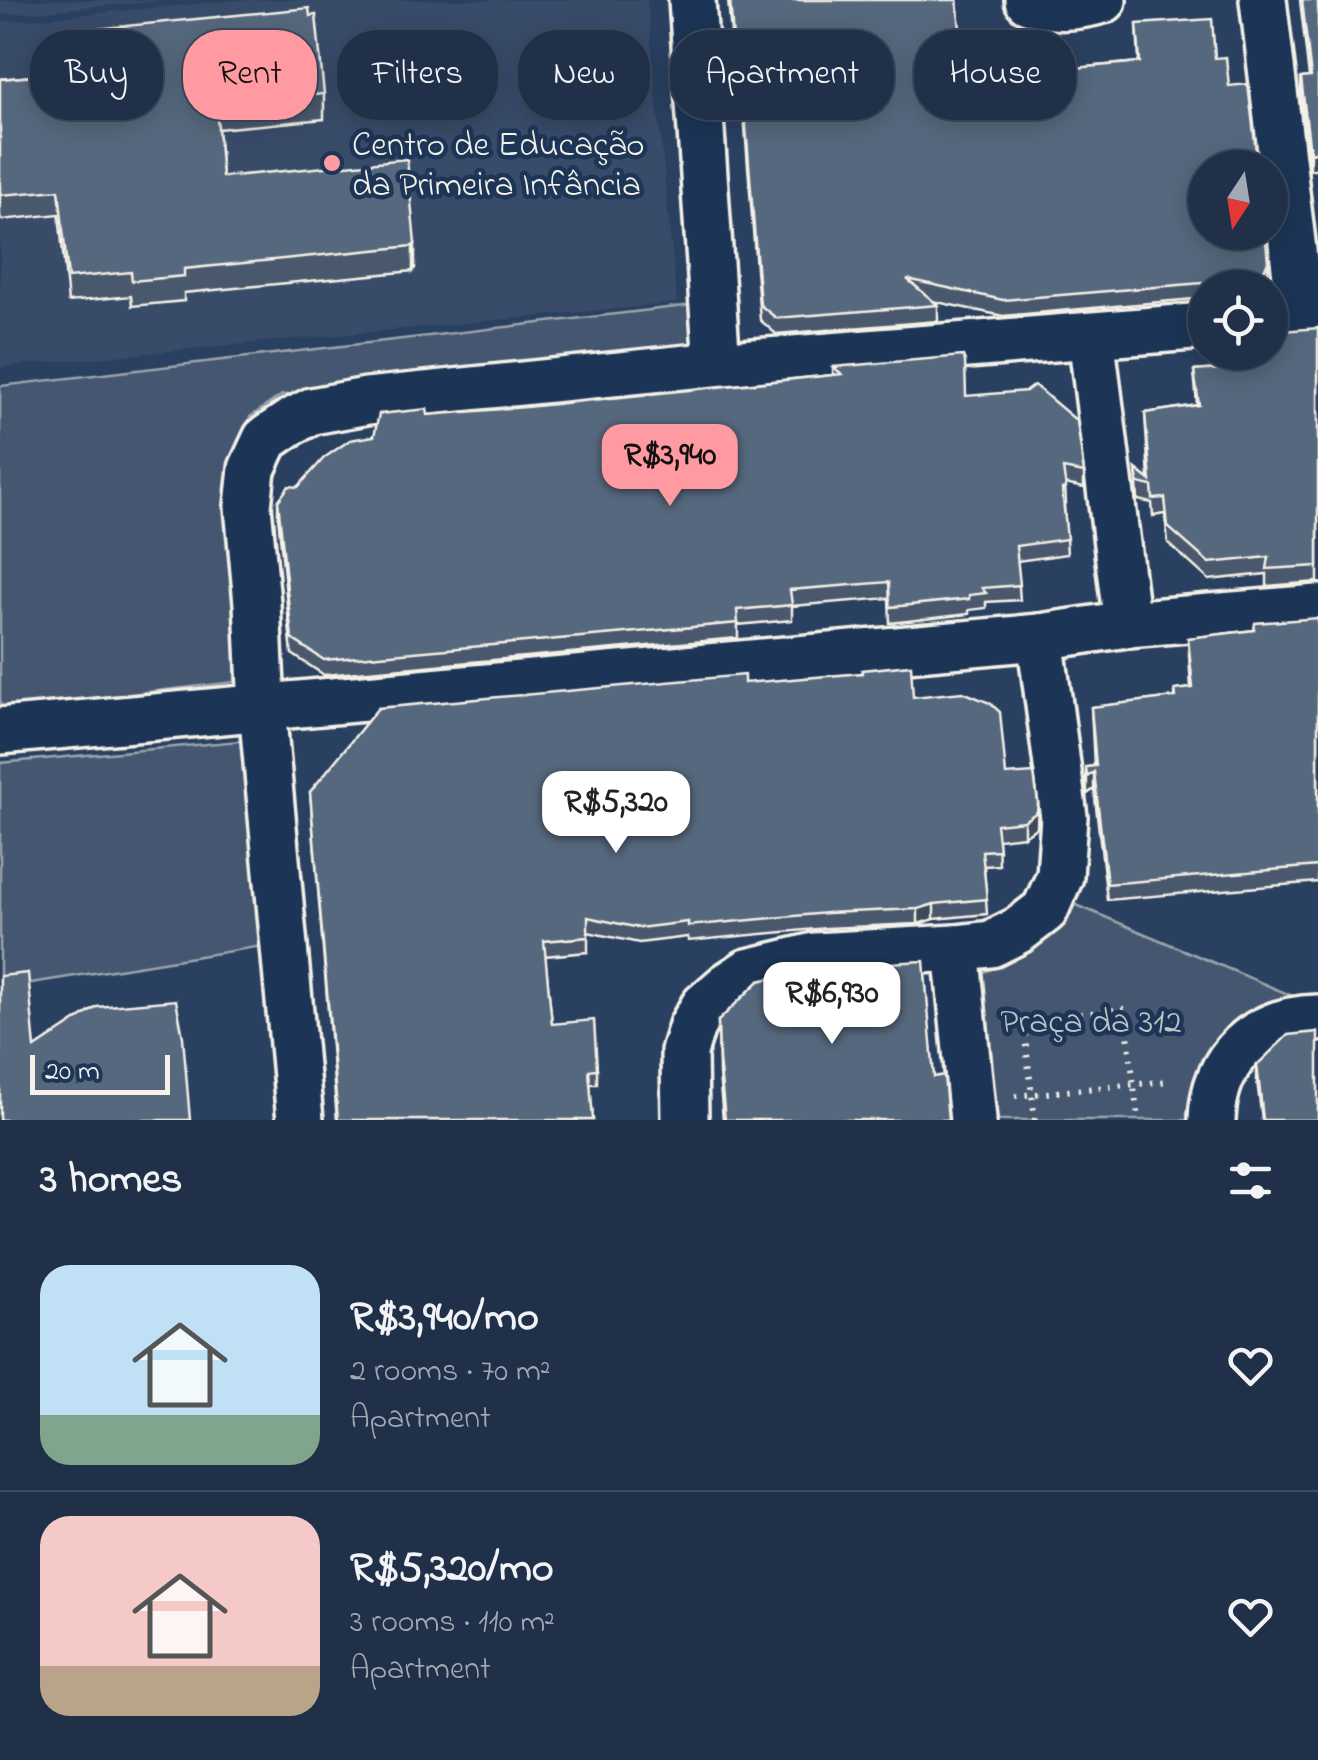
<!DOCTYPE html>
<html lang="en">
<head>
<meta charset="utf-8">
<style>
  body { margin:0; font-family:"Indie Flower",sans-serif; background:#28384f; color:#f1f3f6; height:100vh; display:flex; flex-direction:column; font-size:38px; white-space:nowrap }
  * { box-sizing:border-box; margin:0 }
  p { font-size:32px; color:#a2a9b4 }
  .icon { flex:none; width:55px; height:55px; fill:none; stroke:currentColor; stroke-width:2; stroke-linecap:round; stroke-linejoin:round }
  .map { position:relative; height:1120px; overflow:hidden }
  .panel { display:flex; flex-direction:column; background:#203048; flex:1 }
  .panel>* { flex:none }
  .guide { position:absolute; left:30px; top:30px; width:1260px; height:90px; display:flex; gap:20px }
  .needle { width:65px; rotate:192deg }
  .tools { position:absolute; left:1188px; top:150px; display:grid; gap:20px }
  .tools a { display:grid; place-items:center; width:100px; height:100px; border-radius:50%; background:#203048; box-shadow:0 5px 25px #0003,0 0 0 2px #3d4b60; font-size:50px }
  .scale { position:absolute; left:30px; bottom:25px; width:140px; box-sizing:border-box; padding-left:10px; border:5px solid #f4f1e8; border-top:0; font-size:28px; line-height:35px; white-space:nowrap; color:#f4f1e8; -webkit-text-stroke:8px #1d3557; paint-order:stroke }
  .price { position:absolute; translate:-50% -85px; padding:0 22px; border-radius:20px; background:#fff; color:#222; font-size:32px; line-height:65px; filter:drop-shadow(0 2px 5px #0008) }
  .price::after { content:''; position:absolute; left:50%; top:60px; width:30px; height:22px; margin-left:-15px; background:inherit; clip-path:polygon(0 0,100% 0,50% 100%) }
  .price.current { background:#ff9aa2; color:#111 }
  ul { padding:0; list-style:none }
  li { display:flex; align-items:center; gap:30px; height:250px; padding:0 40px }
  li+li { border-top:2px solid #3d4b60 }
  li span { display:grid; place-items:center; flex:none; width:280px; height:200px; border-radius:30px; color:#555 }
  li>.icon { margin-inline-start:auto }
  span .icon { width:120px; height:120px; fill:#fffc; stroke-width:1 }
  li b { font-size:42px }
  h2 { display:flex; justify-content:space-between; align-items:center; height:120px; padding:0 40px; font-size:42px }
  .chip { padding:0 35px; border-radius:40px; background:#203048; box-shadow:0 5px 25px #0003,0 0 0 2px #3d4b60; font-size:35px; line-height:90px }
  .chip.current { background:#ff9aa2; color:#111 }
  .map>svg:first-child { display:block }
</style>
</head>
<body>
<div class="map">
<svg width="1318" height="1120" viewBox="0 0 1318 1120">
  <rect width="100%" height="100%" fill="#2a4060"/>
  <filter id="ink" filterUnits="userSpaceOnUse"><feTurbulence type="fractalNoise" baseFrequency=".01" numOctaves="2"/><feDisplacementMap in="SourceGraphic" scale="20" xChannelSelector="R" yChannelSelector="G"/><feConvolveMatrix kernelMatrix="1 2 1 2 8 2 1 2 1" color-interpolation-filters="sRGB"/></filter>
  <g filter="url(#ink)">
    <g fill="#374c69">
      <polygon points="0,0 169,0 0,15"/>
      <polygon points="239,0 647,0 677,303 0,367 0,22"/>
    </g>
    <g fill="#445771" stroke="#9ca4ac" stroke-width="2.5">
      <polygon points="702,304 699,354 467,379 282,395 250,417 237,455 235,682 0,709 0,386"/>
      <polygon points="261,739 269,945 0,988 0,763"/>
      <polygon points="1060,898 1307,1002 1247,1034 1187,1114 1187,1120 957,1120 944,987 1008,963"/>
    </g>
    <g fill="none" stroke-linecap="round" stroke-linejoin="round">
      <g stroke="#f4f1e8" stroke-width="52">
        <g id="minor">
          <polyline points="692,0 717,365"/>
          <path d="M1028,0C1054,10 1077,7 1103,0"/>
          <polyline points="1263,0 1301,317"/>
          <polyline points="1091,336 1127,624"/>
          <polyline points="0,731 1040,637 1127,624 1318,608"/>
          <polyline points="956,948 973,1120"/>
          <polyline points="300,1120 262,708 257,603 248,506 252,469 266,439 291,422 312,411 367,401 717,365 1205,326"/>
          <polyline points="685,1120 684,1052 692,1026 704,1006 727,986 748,972 815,956 956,948 991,944 1019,930 1045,910 1060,876 1064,817 1040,637"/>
          <path d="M1212,1120C1214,1058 1256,1019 1318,1018"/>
        </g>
      </g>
      <g stroke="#f4f1e8" stroke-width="6" stroke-dasharray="2.5 8" stroke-linecap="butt">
        <polyline points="1015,1096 1168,1081"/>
        <polyline points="1035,1120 1023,1021 1125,1009 1138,1120"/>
      </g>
      <use href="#minor" stroke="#1d3557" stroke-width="45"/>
    </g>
    <g fill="#4a596c" stroke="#f4f1e8" stroke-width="2.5">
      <polygon points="728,0 957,0 964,69 1044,71 1139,62 1137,24 1215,58 1229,86 1268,277 1263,288 1205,288 1205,298 1003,316 932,301 938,305 938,321 776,334 760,320 744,115 738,115"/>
      <polygon points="1300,0 1318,0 1318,168 1310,170 1301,95 1301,78 1309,77"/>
      <polygon points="54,33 324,94 324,119 218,129 222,177 415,244 413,271 184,293 184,301 132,306 131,296 68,302 59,214 1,220 0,215 0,79 56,74"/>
      <polygon points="1318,328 1318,582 1267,586 1267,574 1209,580 1168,543 1165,514 1153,516 1152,503 1138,500 1136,469 1149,480 1145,413 1197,405 1194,371 1245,367 1244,352 1270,352"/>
      <polygon points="833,367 966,396 1084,473 1084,488 1065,484 1066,503 1064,504 1067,554 1017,561 1020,600 986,602 986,608 969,610 969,614 890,623 889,598 792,606 792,620 738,625 738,638 324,675 292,654 278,516 278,501 374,436 428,415 833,375"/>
      <polygon points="1318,618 1318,882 1107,900 1094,789 1087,794 1086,783 1086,767 1094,766 1091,707 1175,697 1175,690 1191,688 1188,638 1254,630"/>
      <polygon points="744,683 913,697 1006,775 1038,818 1037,827 1024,836 998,839 999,865 984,866 987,914 934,919 918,924 827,928 688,941 688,937 639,943 588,932 588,952 545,956 552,1024 597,1069 597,1084 590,1084 593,1120 337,1120 310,792"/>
      <polygon points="718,1021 934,1077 948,1120 723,1120 719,1074"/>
      <polygon points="1257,1065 1318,1120 1262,1120 1257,1081"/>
    </g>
    <g fill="#3c4858" stroke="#f4f1e8" stroke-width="2.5">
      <polygon points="1318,151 1318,168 1310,170 1310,153"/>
      <polygon points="415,244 415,268 413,271 413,246"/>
      <polygon points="1268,261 1268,277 1263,288 1261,288 1261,278"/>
      <polygon points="1094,772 1094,789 1087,794 1087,777"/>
      <polygon points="1038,803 1037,827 1024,836 1024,821"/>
      <polygon points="934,904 934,919 918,924 918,909"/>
    </g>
    <g fill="#56677d" stroke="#f4f1e8" stroke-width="2.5">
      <polygon points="730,0 957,0 964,69 1042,63 1044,71 1140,62 1137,24 1212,19 1215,58 1226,57 1229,86 1248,84 1258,168 1205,168 1205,232 1265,232 1268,261 1261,278 1003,300 907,279 938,305 776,318 760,305 744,100 738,99"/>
      <polygon points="1302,0 1318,0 1318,151 1310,153 1301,78 1311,77"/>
      <polygon points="309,8 310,16 316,15 324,94 216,105 222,177 407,159 415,244 413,246 184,269 184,276 132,281 131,272 68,278 59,190 1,195 0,191 0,79 58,74 54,33"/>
      <polygon points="1318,328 1318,566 1267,569 1269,557 1209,563 1168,527 1165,498 1153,499 1152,486 1138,483 1136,469 1151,481 1145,413 1199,405 1194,371 1246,367 1245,352 1270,352 1270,332"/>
      <polygon points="963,356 965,361 966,396 1026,391 1034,385 1077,421 1084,473 1063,469 1066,488 1062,489 1067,539 1016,546 1020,585 982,588 986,593 969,595 969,599 890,607 889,582 790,590 792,605 737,610 738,623 324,660 292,639 278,501 289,486 298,487 324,458 350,440 374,436 379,414 427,409 428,415 526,407 842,374 833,367"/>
      <polygon points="1318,618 1318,866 1107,884 1094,772 1087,777 1086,767 1096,766 1091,707 1176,697 1175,690 1193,688 1188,638 1254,630 1255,623"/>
      <polygon points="911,665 913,697 963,692 990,703 1000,712 1006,775 1034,773 1038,803 1037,812 1024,821 996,824 999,850 982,851 987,899 934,904 918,909 827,913 688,926 688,922 639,928 588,917 588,937 544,941 552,1024 594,1020 597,1069 589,1070 593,1120 338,1120 310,792 378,708 744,675 744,683 862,673 862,670"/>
      <polygon points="924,961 934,1077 944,1075 948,1120 725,1120 719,1059 718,1021 759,981 819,967"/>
      <polygon points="28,973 35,1048 97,1007 176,1000 183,1037 190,1120 0,1120 0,976"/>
      <polygon points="1318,1032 1318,1120 1263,1120 1257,1065 1288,1035"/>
    </g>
  </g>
  <circle fill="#ff9aa2" stroke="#1d3557" stroke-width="4" cx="332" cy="163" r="10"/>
  <g text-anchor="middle" stroke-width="9" stroke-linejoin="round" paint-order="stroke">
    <g font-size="35" fill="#f4f1e8" stroke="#1d3557" text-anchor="start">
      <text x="352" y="155">Centro de Educação<tspan x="352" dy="40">da Primeira Infância</tspan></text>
    </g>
    <g font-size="35" fill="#bfc3c4" stroke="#1d3557">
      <text x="1091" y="1032">Praça da 312</text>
    </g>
  </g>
</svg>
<div class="tools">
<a><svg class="needle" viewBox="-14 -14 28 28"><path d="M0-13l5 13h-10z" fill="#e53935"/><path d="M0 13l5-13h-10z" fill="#a2a9b4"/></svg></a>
<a><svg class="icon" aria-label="locate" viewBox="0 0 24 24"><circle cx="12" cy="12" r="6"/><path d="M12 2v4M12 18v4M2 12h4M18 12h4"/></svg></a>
</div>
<div class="scale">20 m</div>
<b class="price current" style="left:670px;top:509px">R$3,940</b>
<b class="price" style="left:616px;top:856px">R$5,320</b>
<b class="price" style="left:832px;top:1047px">R$6,930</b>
<div class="guide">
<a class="chip">Buy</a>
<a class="chip current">Rent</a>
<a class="chip">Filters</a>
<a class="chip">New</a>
<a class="chip">Apartment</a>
<a class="chip">House</a>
</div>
</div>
<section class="panel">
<h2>3 homes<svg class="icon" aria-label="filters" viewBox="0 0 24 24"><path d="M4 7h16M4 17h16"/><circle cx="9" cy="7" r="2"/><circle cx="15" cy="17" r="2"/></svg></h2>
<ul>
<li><span style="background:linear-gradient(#bfe0f5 75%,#7fa58c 0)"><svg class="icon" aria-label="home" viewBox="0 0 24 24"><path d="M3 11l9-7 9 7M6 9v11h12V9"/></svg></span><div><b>R$3,940/mo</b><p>2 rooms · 70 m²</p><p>Apartment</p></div><svg class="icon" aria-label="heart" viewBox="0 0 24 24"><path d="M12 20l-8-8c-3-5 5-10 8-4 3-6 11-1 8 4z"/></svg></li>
<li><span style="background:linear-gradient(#f6c9c9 75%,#b9a48a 0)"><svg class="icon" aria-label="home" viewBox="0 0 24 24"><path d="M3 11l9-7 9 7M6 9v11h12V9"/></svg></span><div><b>R$5,320/mo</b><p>3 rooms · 110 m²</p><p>Apartment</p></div><svg class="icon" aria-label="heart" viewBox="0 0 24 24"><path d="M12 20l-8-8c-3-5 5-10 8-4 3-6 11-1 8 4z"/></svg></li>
</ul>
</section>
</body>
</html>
